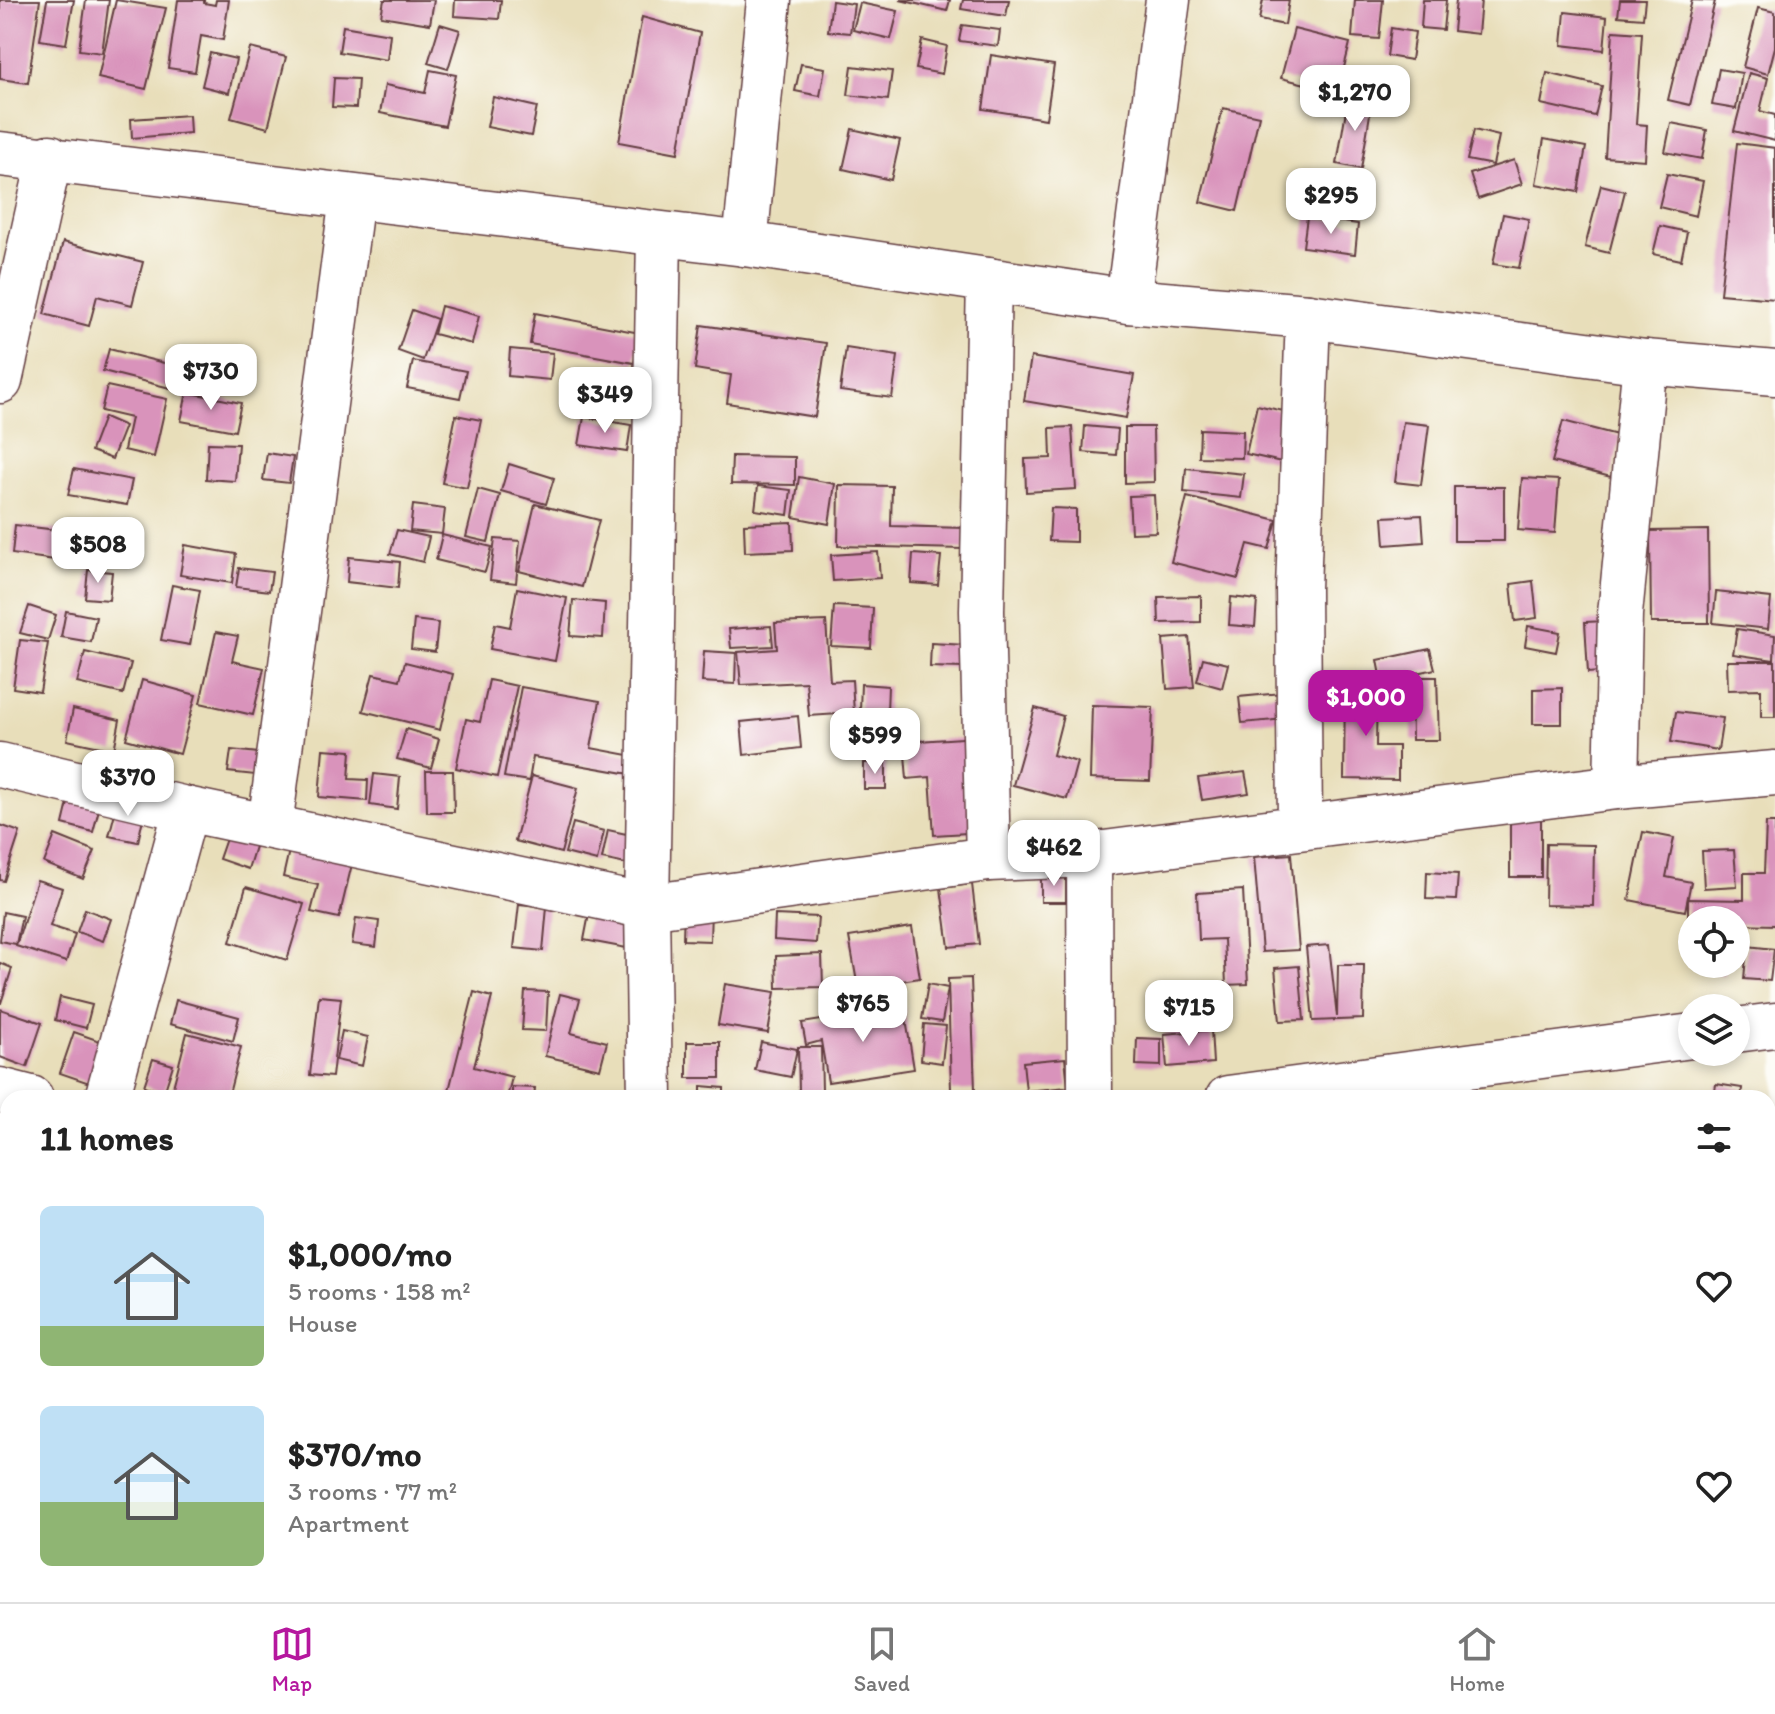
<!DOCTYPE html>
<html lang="en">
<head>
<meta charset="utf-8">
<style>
  body { margin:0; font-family:Itim,sans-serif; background:#f6f6f6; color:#222; height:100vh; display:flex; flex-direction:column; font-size:30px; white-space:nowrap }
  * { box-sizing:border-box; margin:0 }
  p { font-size:26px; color:#767676 }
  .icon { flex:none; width:44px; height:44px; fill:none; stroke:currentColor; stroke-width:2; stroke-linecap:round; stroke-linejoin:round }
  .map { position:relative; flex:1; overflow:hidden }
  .details { position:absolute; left:0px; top:1090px; width:1776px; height:512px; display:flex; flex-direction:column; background:#fff; border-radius:24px 24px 0 0; box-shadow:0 4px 12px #0003 }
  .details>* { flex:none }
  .buttons { position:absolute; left:1678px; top:906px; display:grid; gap:16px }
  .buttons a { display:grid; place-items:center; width:72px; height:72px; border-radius:50%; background:#fff; box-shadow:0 4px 12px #0003; font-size:40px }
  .price { position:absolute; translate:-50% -68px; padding:0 18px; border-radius:16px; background:#fff; color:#222; font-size:26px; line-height:52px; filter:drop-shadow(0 2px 4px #0008) }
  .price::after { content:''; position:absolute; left:50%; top:48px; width:24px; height:18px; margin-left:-12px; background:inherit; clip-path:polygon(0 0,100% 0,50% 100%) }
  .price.active { background:#b5179e; color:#fff }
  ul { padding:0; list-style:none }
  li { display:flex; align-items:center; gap:24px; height:200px; padding:0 40px }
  li span { display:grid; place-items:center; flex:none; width:224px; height:160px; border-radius:12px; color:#555 }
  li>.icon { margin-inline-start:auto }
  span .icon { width:96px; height:96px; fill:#fffc; stroke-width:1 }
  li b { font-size:34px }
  h2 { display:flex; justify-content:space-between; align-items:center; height:96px; padding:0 40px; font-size:34px }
  .dock { display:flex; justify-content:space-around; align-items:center; height:112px; border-top:2px solid #e0e0e0; background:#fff; font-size:22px; color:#767676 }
  .dock a { display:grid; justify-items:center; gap:4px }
  .dock .active { color:#b5179e }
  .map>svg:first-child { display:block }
</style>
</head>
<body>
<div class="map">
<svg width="1775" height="1602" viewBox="0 0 1775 1602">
  <rect width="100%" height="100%" fill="#fdfcf7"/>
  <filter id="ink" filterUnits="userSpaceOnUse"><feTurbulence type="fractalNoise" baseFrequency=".0125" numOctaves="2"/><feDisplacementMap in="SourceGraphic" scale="16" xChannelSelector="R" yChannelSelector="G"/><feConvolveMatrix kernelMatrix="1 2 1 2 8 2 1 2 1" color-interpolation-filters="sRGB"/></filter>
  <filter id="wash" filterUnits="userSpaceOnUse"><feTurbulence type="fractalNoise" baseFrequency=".006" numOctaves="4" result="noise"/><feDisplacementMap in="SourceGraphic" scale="32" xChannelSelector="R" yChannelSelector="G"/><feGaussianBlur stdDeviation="1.8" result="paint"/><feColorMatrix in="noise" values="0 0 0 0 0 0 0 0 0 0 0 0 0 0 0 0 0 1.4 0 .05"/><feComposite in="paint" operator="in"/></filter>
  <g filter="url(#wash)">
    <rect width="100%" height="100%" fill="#e8deba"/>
    <g id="blocks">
      <g fill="#d993bb">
        <polygon points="0,0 40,0 28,83 0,79"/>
        <polygon points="47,0 74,0 66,44 40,40"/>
        <polygon points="86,0 109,0 102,53 79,50"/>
        <polygon points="116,0 166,8 146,89 98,78"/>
        <polygon points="178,0 204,0 204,3 215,5 216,0 229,0 223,40 201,36 195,72 168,68"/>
        <polygon points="384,0 434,0 430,24 381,16"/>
        <polygon points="455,0 501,0 499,19 454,16"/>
        <polygon points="900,0 950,0 947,11"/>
        <polygon points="963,0 1009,0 1006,16 961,9"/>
        <polygon points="1263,0 1289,0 1285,25 1259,20"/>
        <polygon points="1355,0 1383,0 1379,39 1352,37"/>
        <polygon points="1423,0 1446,0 1443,30 1421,28"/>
        <polygon points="1456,0 1481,0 1478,34 1453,31"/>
        <polygon points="1620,0 1645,0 1643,18 1618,16"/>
        <polygon points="1692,0 1715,1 1690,105 1668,100"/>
        <polygon points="832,1 854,4 850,33 828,31"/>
        <polygon points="860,3 898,11 891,39 853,30"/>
        <polygon points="1758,8 1775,12 1775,47 1768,74 1743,67"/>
        <polygon points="1565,12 1607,17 1604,50 1562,45"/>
        <polygon points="642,17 700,33 678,153 619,142"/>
        <polygon points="440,24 460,30 448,69 428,63"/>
        <polygon points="962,25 1000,30 998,46 959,41"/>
        <polygon points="343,26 390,34 387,60 339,52"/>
        <polygon points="1391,28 1415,32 1411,60 1387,56"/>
        <polygon points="1294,29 1350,43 1338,92 1281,78"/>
        <polygon points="1613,31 1642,33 1636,124 1647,125 1645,160 1605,157"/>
        <polygon points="922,40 947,46 942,74 916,69"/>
        <polygon points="250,48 286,57 268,128 231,118"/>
        <polygon points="210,53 236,59 229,93 202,86"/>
        <polygon points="991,55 1054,65 1046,119 983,109"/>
        <polygon points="801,64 825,68 820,96 795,91"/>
        <polygon points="852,66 892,71 888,100 848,95"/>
        <polygon points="1719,69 1742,73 1736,109 1712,105"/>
        <polygon points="430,70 456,75 445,126 380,113 385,85 425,93"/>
        <polygon points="1547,73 1602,86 1595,116 1541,104"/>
        <polygon points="1749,73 1768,78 1760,111 1775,115 1775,141 1734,131"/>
        <polygon points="334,78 358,79 356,108 332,107"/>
        <polygon points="493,97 537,107 531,136 487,127"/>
        <polygon points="1348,98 1372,102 1361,169 1337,164"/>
        <polygon points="1223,108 1259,116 1237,211 1200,202"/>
        <polygon points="189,115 190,133 132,138 131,119"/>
        <polygon points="1671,123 1707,130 1702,159 1665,152"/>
        <polygon points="852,129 900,140 891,180 843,169"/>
        <polygon points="1474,130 1499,136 1493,165 1467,160"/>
        <polygon points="1544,139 1586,147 1578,192 1536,184"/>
        <polygon points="1737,143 1775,148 1775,299 1720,294"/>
        <polygon points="1514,160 1522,184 1478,199 1470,174"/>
        <polygon points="1667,174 1703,181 1696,216 1659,207"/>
        <polygon points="1601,185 1625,191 1609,253 1585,247"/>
        <polygon points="1503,214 1529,219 1519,268 1493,264"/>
        <polygon points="1307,217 1358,224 1355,254 1303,247"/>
        <polygon points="1660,226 1687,232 1681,260 1653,254"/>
        <polygon points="63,242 143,262 132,305 97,296 89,326 44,314"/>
        <polygon points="441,306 479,316 472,344 434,334"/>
        <polygon points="412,310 437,319 423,360 398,351"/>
        <polygon points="535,313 640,333 634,363 530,344"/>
        <polygon points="701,325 826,343 815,417 727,403 731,375 695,369"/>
        <polygon points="846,348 898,356 892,398 840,391"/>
        <polygon points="109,349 176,366 170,388 103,371"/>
        <polygon points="510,349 553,353 550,380 508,376"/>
        <polygon points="1031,357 1134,375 1126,418 1024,401"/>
        <polygon points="413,361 466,371 460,398 407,388"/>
        <polygon points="107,386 167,399 154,457 124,450 131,418 101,411"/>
        <polygon points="187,392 241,403 235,431 181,421"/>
        <polygon points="1257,405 1297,414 1286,463 1246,454"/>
        <polygon points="456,415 481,420 467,488 442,483"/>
        <polygon points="104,417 125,426 112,459 91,451"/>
        <polygon points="584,417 631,425 627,452 579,445"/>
        <polygon points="1563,421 1621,436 1611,477 1552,462"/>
        <polygon points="1403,422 1429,425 1421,485 1395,482"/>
        <polygon points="1085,426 1118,429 1116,455 1083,452"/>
        <polygon points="1072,427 1076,489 1026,492 1025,459 1051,458 1050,428"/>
        <polygon points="1125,427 1153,427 1154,482 1125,483"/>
        <polygon points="1200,429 1243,431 1242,458 1199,457"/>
        <polygon points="208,443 238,444 235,481 206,479"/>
        <polygon points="267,453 293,457 289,483 263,480"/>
        <polygon points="732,456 795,457 795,485 731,484"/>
        <polygon points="509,464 554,478 546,504 501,491"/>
        <polygon points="1186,468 1244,474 1241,498 1184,492"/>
        <polygon points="74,469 132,480 127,505 68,495"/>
        <polygon points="799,477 835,484 829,524 793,517"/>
        <polygon points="1522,478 1559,480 1555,533 1518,530"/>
        <polygon points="839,485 892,486 891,526 965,528 964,549 838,546"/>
        <polygon points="758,486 791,490 788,515 755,510"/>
        <rect x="1454" y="487" width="50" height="54"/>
        <polygon points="478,489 500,495 488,542 466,537"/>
        <polygon points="1154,495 1156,532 1131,533 1129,496"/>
        <polygon points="1187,497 1277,520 1269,549 1248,544 1238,579 1171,562"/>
        <polygon points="535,504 599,520 582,587 519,571"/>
        <polygon points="413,505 445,509 442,534 410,531"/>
        <polygon points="1051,508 1076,509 1076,542 1049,541"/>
        <polygon points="1422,515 1424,542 1385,545 1383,517"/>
        <polygon points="792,522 793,550 745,552 744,524"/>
        <polygon points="15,525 65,531 62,561 12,554"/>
        <polygon points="397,530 429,537 423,562 390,554"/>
        <polygon points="1708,530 1709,623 1651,623 1650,531"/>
        <polygon points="442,535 492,547 485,572 436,560"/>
        <polygon points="495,539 520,541 516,583 490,580"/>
        <polygon points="185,545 236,554 232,583 180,575"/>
        <polygon points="878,552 880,578 833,581 831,555"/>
        <polygon points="913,554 941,556 938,585 911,583"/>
        <polygon points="349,557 400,562 398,588 347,582"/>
        <polygon points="239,568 272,572 269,591 236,587"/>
        <polygon points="88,570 112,572 109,600 85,598"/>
        <polygon points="1533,581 1537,618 1515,621 1511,584"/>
        <polygon points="172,585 200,590 190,645 161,640"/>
        <polygon points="517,588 567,598 555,661 490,649 495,624 510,627"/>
        <polygon points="1716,592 1771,598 1768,629 1713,623"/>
        <polygon points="1201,596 1201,622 1159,623 1158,597"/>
        <polygon points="1231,597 1257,600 1255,627 1229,625"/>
        <polygon points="573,600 605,603 603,638 570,636"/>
        <polygon points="29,606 56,615 48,640 20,633"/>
        <polygon points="834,606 873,608 871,648 831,646"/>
        <polygon points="66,611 96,617 91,642 61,637"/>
        <polygon points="414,620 438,623 435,652 411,649"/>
        <polygon points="826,621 830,681 852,680 854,713 809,716 806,682 741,685 738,652 777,649 775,623"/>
        <polygon points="1606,621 1609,671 1588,673 1585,622"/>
        <polygon points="771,626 773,646 731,648 729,629"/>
        <polygon points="1528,626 1560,632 1556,652 1525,646"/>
        <polygon points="1737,629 1775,635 1774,660 1733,654"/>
        <polygon points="216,632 238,636 232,661 264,668 253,715 200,703"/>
        <polygon points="1189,637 1194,687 1167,689 1163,639"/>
        <polygon points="20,640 48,643 40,692 13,688"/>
        <polygon points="931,643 965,645 964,668 930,667"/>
        <polygon points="1430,649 1435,669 1382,681 1378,660"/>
        <polygon points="704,651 736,653 735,684 702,682"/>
        <polygon points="85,652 131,663 123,694 77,683"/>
        <polygon points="1203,658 1228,664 1222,688 1197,681"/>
        <polygon points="1727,661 1775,661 1775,717 1761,717 1761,689 1728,690"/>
        <polygon points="405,662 453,674 440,730 363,711 373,674 400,680"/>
        <polygon points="1411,677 1437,677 1439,740 1412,740"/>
        <polygon points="142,680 196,695 180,754 126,739"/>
        <polygon points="489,680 517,686 497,777 456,768 466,719 480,722"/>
        <polygon points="861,684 888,686 887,712 860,710"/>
        <polygon points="1345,684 1377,684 1376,746 1398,746 1398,780 1344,779"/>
        <polygon points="521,687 600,701 591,748 639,757 636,775 533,757 529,781 504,777"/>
        <polygon points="1562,688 1562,724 1533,724 1533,689"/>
        <polygon points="1293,692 1296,718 1242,723 1239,697"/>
        <polygon points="1092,705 1153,707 1150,781 1090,779"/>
        <polygon points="1035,708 1063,716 1053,755 1077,762 1067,799 1013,785"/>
        <polygon points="73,709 120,720 114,750 67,740"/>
        <polygon points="1676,712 1723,718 1718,750 1671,742"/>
        <polygon points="798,716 801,748 744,755 741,722"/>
        <polygon points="406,729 439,739 431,768 397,759"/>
        <polygon points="977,737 984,832 934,835 930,777 907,779 904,742"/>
        <polygon points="323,749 351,751 349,779 368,780 367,801 319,797"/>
        <polygon points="231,750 258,753 255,775 228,772"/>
        <polygon points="886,762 886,789 864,789 864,763"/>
        <polygon points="426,771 453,771 454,812 427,812"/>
        <polygon points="1245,772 1249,793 1202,800 1198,778"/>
        <polygon points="374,774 400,777 397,809 370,805"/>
        <polygon points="532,776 578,788 561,853 515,841"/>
        <polygon points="73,782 104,790 93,832 63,824"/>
        <polygon points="120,793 147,799 138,842 109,836"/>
        <rect x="1510" y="816" width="31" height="61"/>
        <polygon points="573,823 604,831 597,861 565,853"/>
        <polygon points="1766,823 1775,823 1775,925 1736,924 1736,920 1688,922 1688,899 1744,900 1744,873 1764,873"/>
        <polygon points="0,825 20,832 4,881 0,880"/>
        <polygon points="229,830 257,840 248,869 219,859"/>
        <polygon points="608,830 631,835 626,864 602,859"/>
        <polygon points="1643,832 1674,838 1666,877 1691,882 1685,911 1629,900"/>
        <polygon points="55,835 95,851 83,879 44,863"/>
        <polygon points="1546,844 1594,845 1593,906 1545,905"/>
        <polygon points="290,846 353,860 339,918 311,912 318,885 283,877"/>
        <polygon points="1734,850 1737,886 1704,888 1702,851"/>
        <polygon points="1291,854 1299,950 1262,952 1254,857"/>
        <polygon points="1427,872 1458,874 1456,900 1426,899"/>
        <rect x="1041" y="873" width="25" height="29"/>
        <polygon points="37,880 62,888 50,926 75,934 66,962 16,946"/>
        <polygon points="972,884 979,944 949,947 941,888"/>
        <polygon points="246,887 304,904 287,960 230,942"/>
        <polygon points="1243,890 1248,984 1226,985 1224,939 1199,940 1197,893"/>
        <polygon points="519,904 547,907 543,951 514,948"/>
        <polygon points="684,907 711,909 710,941 683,940"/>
        <polygon points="85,909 111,919 103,941 77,932"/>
        <polygon points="590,909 637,917 632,949 584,940"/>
        <polygon points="3,912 22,916 16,944 0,941"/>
        <polygon points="775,915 818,917 816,943 774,940"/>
        <polygon points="356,918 379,921 376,947 352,944"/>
        <polygon points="912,927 920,978 858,988 849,937"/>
        <polygon points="1329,945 1337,1017 1338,965 1364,965 1363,1019 1313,1021 1306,947"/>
        <polygon points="1747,946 1774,949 1770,981 1744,979"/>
        <polygon points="822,954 823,987 777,988 776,956"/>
        <polygon points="0,963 12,968 1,1003 0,1003"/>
        <polygon points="1701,964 1726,964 1725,975 1700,972"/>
        <polygon points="1299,966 1304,1020 1280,1021 1275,968"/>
        <polygon points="971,978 975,1090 951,1091 948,979"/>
        <polygon points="725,984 775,992 768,1033 718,1025"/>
        <polygon points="928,984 948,988 942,1022 922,1019"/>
        <polygon points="525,991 548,992 546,1031 522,1030"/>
        <polygon points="474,992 492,997 474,1067 512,1077 507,1098 447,1098"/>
        <polygon points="560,994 580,999 571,1033 607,1042 600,1069 545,1056"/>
        <polygon points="319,996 341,998 332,1077 310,1075"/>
        <polygon points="60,997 92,1005 86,1028 55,1020"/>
        <polygon points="176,1000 239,1017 233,1041 170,1024"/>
        <polygon points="904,1007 914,1069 828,1082 821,1041 806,1045 802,1023"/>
        <polygon points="0,1009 42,1023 27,1067 0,1057"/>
        <polygon points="924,1024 946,1026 942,1063 921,1060"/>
        <polygon points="1211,1030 1213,1063 1167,1067 1164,1034"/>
        <polygon points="342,1031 368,1037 362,1066 336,1060"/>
        <polygon points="74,1032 114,1046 101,1087 60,1073"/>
        <polygon points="187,1033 241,1047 228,1098 171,1095"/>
        <polygon points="1137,1038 1161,1039 1161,1066 1136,1065"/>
        <rect x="687" y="1042" width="33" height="36"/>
        <polygon points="761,1042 797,1049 791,1077 755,1070"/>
        <polygon points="798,1047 821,1047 822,1091 799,1091"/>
        <polygon points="1065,1058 1068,1087 1026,1091 1023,1062"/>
        <polygon points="153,1059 173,1065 164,1093 144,1086"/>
        <polygon points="1716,1084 1742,1088 1741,1098 1714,1098"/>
        <polygon points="701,1086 724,1088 724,1098 701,1098"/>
        <polygon points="512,1087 535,1088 534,1098 512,1098"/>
        <polygon points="0,1117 8,1120 8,1183 0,1180"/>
        <polygon points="1768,1150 1775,1150 1775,1178 1768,1177"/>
        <polygon points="1768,1196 1775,1197 1775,1244 1768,1242"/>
        <polygon points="7,1223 8,1223 8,1266 0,1263 0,1247"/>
        <polygon points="0,1296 8,1298 1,1335 0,1335"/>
        <polygon points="7,1331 8,1332 8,1360 0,1358"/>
        <polygon points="1768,1455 1775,1457 1769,1483 1768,1483"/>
        <polygon points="0,1469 8,1471 8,1528 0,1526"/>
        <polygon points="87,1594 114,1594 112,1602 88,1602 84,1601"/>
        <polygon points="439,1594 477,1594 476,1602 438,1602"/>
        <polygon points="915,1594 950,1594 950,1602 916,1602"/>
        <polygon points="1001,1594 1023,1594 1024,1602 1002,1602"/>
        <polygon points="1235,1594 1310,1594 1310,1596 1236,1602"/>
        <polygon points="1691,1594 1723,1594 1722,1600"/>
      </g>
    </g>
  </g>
  <g filter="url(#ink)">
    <use href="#blocks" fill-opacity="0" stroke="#623c40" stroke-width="2"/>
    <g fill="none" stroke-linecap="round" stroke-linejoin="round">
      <g stroke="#623c40" stroke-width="47">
        <g id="minor">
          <polyline points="0,154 745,244 1128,301 1308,316 1645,362 1775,373"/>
          <polyline points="745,244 769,0"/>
          <polyline points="1128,301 1168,0"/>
          <polyline points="0,381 50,157"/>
          <polyline points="0,765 186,809 647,907 988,859 1089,855 1616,787 1775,773"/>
          <polyline points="1616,787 1620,614 1645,362"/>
          <polyline points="270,826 352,197"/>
          <polyline points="1300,827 1298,589 1308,316"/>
          <polyline points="1089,855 1090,1098"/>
          <polyline points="988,859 982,611 989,280"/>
          <polyline points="1736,1030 1775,1025"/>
          <polyline points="0,1090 31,1098"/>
          <polyline points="107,1098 186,809"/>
          <polyline points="650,1098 647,907 659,235"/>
          <polyline points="1228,1098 1692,1036"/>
          <polyline points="1768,1295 1775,1294"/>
          <polyline points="1768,1563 1775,1529"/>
          <polyline points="659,1594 659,1602"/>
          <polyline points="1110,1594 1110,1602"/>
          <polyline points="1325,1594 1326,1602"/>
          <polyline points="0,1597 8,1575"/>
          <polyline points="338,1602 340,1594"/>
          <polyline points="1431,1602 1475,1594"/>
          <polyline points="1760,1602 1762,1594"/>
        </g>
      </g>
      <use href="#minor" stroke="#fff" stroke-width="44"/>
    </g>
  </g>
</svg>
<div class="buttons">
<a><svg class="icon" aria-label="locate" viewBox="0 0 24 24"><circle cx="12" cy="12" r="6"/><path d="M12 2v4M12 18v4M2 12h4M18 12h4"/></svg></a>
<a><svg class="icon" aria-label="layers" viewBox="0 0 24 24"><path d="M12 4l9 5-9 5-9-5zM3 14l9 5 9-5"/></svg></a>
</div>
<b class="price" style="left:1355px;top:133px">$1,270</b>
<b class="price" style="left:1331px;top:236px">$295</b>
<b class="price" style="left:211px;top:412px">$730</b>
<b class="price" style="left:605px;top:435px">$349</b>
<b class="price" style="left:98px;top:585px">$508</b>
<b class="price active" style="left:1366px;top:738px">$1,000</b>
<b class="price" style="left:875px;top:776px">$599</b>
<b class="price" style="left:128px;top:818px">$370</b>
<b class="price" style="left:1054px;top:888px">$462</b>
<b class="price" style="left:863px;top:1044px">$765</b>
<b class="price" style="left:1189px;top:1048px">$715</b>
<section class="details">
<h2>11 homes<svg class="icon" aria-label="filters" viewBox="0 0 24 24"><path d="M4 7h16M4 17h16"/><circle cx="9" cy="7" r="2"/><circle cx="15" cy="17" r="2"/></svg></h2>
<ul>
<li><span style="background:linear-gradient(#bfe0f5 75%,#8fb573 0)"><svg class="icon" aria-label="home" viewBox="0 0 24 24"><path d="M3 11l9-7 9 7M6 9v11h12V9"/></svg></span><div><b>$1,000/mo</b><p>5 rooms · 158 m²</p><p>House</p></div><svg class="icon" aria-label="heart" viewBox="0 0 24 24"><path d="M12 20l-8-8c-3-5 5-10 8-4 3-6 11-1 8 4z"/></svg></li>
<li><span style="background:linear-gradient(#bfe0f5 60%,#8fb573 0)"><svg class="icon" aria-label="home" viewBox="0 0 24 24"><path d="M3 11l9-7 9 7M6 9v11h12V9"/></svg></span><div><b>$370/mo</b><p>3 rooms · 77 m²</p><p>Apartment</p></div><svg class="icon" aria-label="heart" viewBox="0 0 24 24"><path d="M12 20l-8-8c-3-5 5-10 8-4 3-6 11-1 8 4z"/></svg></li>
</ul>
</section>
</div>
<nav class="dock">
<a class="active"><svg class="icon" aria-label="map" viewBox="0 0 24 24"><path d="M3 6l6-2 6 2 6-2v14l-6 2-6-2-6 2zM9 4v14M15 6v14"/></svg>Map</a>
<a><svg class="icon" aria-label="saved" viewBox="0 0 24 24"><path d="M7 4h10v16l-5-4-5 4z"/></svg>Saved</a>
<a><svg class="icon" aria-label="home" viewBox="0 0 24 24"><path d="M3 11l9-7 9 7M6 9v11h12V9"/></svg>Home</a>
</nav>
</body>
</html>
